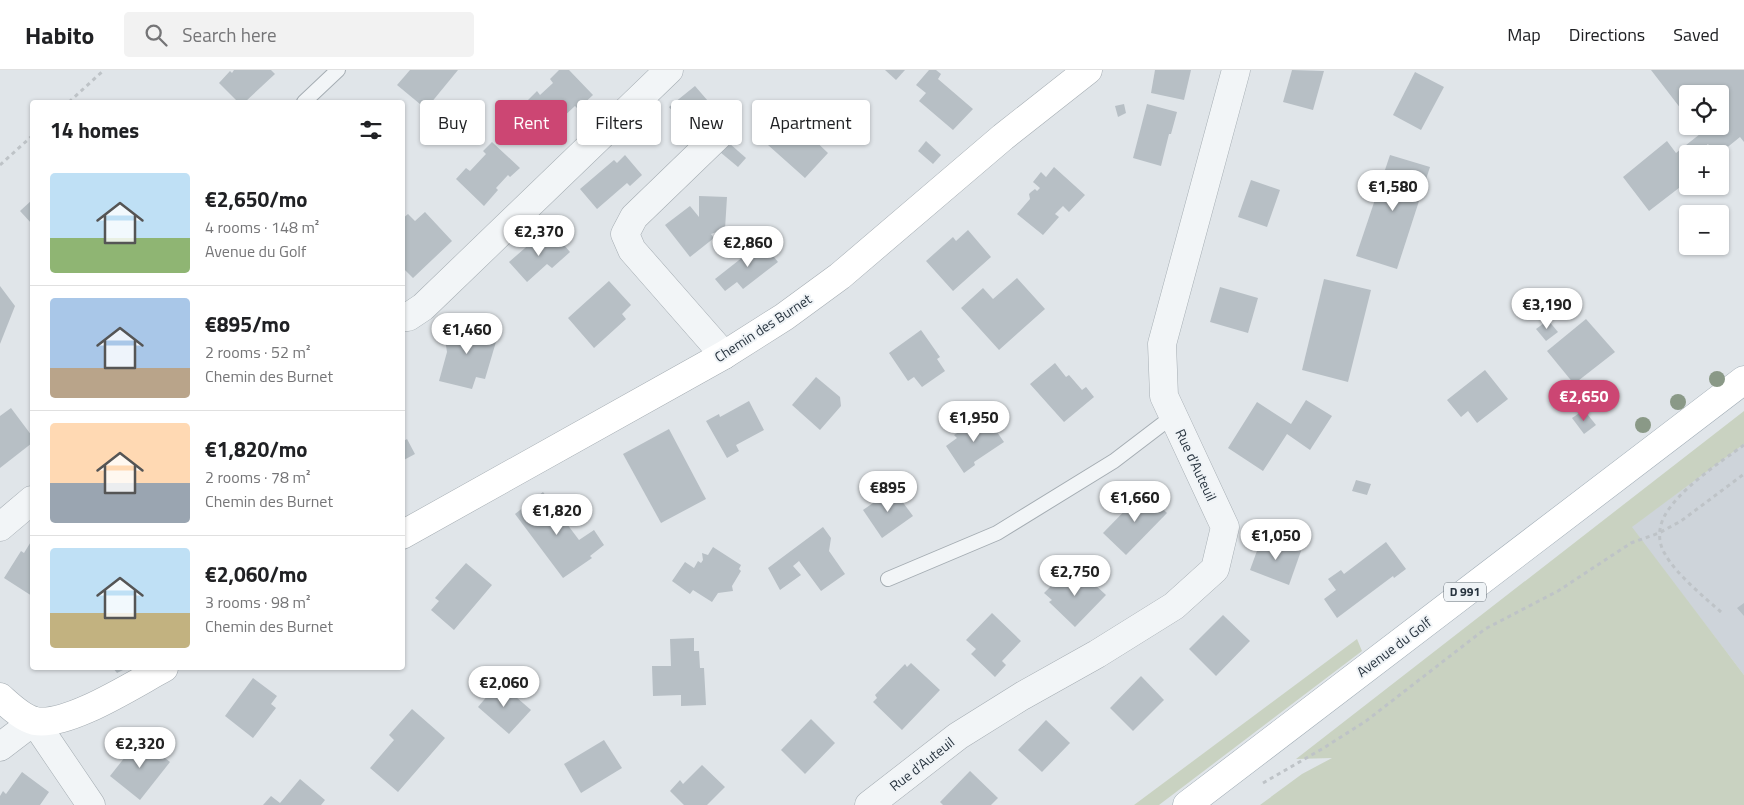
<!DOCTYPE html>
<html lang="en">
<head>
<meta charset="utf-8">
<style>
  body { margin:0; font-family:"Titillium Web",sans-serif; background:#f2f2f2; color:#202124; height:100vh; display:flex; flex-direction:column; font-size:19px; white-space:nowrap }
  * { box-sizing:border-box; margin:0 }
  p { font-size:16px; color:#757577 }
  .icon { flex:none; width:28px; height:28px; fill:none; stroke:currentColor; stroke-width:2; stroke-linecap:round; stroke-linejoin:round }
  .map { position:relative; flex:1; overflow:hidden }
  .sheet { position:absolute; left:30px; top:30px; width:375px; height:570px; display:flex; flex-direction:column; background:#fff; border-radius:5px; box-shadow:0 1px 4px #0004 }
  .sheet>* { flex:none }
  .guide { position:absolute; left:420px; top:30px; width:475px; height:45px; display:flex; gap:10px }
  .controls { position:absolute; left:1679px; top:15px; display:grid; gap:10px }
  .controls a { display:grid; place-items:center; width:50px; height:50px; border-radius:5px; background:#fff; box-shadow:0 1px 4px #0004; font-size:25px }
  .price { position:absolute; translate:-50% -42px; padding:0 11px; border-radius:18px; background:#fff; color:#222; font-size:16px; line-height:32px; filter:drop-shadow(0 1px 2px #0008) }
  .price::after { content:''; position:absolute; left:50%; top:30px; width:15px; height:11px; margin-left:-8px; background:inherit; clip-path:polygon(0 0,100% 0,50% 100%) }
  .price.on { background:#cc4673; color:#fff }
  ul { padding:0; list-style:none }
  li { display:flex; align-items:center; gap:15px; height:125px; padding:0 20px }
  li+li { border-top:1px solid #e0e0e0 }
  li span { display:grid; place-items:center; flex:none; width:140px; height:100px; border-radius:5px; color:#555 }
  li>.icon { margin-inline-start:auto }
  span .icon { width:60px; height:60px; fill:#fffc; stroke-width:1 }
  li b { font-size:21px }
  h2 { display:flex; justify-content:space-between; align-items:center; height:60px; padding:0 20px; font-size:21px }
  .chip { padding:0 18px; border-radius:5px; background:#fff; box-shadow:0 1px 4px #0004; font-size:18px; line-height:45px }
  .chip.on { background:#cc4673; color:#fff }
  header { display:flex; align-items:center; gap:30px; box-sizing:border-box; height:70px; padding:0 25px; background:#fff; border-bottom:1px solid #e0e0e0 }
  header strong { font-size:24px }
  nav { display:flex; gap:28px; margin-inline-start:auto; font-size:18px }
  .search { width:350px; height:45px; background:#f2f2f2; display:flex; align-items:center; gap:12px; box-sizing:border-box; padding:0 18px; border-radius:5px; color:#757577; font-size:19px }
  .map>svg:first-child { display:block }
</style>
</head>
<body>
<header>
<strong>Habito</strong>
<div class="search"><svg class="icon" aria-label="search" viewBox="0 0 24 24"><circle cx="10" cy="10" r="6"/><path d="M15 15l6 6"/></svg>Search here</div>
<nav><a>Map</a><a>Directions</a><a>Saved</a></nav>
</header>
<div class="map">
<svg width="1744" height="735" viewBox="0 0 1744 735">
  <rect width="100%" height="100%" fill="#e0e5e9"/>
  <polygon fill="#ced4da" points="1744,374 1744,605 1631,457"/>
  <g fill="#c9d2c1">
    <polygon points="1744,341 1744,374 1632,457 1744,605 1744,735 1260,735 1302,704 1332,688 1296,689"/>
    <polygon points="1357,569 1362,581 1159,735 1134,735"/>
  </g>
  <g fill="#b7bfc5">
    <polygon points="234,0 271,0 275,4 245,32 238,32 219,13 230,1 232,3"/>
    <polygon points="410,0 458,0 426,39 397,15"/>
    <polygon points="559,0 569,0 593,25 578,39 575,36 562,48 565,52 555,61 527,31 537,21 540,25 553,13 550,9"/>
    <polygon points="885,0 905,0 896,10"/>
    <polygon points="929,0 936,0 941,4 938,9 973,39 953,60 919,31 926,23 916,15"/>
    <polygon points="1155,0 1191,0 1184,30 1151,23"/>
    <polygon points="1292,0 1324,1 1313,40 1283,32"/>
    <polygon points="1651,0 1744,0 1744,72 1740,67 1719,84 1716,84 1708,74 1695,84 1688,84 1688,89 1683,92 1688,97 1688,111 1649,141 1623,107 1667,71 1676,83 1700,64 1694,56 1720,56 1720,24 1688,24 1688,48"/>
    <polygon points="1415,2 1444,17 1421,60 1393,45"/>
    <polygon points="695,16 714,38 697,52 693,48 684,55 669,37"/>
    <polygon points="1124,34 1126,43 1118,47 1115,36"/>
    <polygon points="1147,34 1177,42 1171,64 1169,64 1161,96 1133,88"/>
    <polygon points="802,37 818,52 807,63 828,83 805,108 768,75"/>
    <polygon points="926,71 941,85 933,94 918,81"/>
    <polygon points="492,72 520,98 510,107 508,105 496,118 498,120 484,136 456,109 466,98 470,101 486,84 483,81"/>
    <polygon points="729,73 746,88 738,97 720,82"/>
    <polygon points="625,85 642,105 630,116 627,113 597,139 580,119 614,90 617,93"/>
    <polygon points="1390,85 1430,97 1397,199 1356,186"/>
    <polygon points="1054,97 1085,125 1069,142 1063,136 1055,144 1059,147 1043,165 1017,144 1030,129 1029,124 1031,122 1035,119 1037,121 1040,118 1033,112 1041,102 1046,107"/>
    <polygon points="1251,110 1280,120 1267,157 1238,147"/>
    <polygon points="699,126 727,127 725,159 711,164 714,168 690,187 665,155 690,136 699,147"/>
    <polygon points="32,130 32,154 20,141"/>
    <polygon points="425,142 452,171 413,208 402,197 402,149 408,144 415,151"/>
    <polygon points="968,160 991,187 953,221 926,191 953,167 956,171"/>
    <polygon points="540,165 549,175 558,168 570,182 552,198 547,194 527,212 509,192"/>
    <polygon points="762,172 778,192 743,219 737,212 725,221 715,209"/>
    <polygon points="1017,208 1045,239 999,280 961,238 983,218 993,229"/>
    <polygon points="1324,209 1371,220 1348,312 1302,300"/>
    <polygon points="609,211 631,235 622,244 626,249 594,278 568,248"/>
    <polygon points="0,216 15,236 0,274"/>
    <polygon points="1220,217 1258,228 1248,263 1210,252"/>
    <polygon points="1586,249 1615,282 1574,314 1547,281"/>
    <polygon points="1548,250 1558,262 1546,271 1536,259"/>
    <polygon points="453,252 498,265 485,309 476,307 472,319 439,311 447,282 445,269"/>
    <polygon points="921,260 940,287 937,289 945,301 922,317 914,307 908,311 889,283"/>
    <polygon points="1055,293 1066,307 1069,305 1082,320 1086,317 1094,327 1064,352 1030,314"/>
    <polygon points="1485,300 1508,329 1477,353 1468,341 1461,347 1447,330"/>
    <polygon points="816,307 840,327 841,336 820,360 792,335"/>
    <polygon points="1306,330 1332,346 1310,380 1287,364 1263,401 1228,378 1257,332 1291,354"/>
    <polygon points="749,331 764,360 736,375 739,381 727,388 706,351 719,344 720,347"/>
    <polygon points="11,338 32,366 32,373 0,398 0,346"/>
    <polygon points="1584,340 1596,355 1584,364 1572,348"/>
    <polygon points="985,345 1004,372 974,392 975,395 964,403 946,376 957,368 954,365"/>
    <polygon points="669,359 706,429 661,453 623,384"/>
    <polygon points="407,369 415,384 402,391 402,372"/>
    <polygon points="1356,410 1371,414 1367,425 1352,421"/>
    <polygon points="893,419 913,446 882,468 863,440"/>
    <polygon points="1144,421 1167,443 1126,485 1103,463"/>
    <polygon points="543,422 579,470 594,460 604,475 590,486 592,488 563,508 515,444"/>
    <polygon points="823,457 831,468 829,481 845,504 821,521 799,491 793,496 801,505 780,520 768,498"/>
    <polygon points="1262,467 1301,481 1289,515 1250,500"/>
    <polygon points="32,470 32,526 4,508 21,481 24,483"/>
    <polygon points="1386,472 1406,499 1394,508 1393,506 1337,548 1324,529 1336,520 1328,509 1341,500 1344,504"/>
    <polygon points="713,477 741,495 739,499 741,501 732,516 733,521 718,523 712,532 693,520 690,524 672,511 685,492 694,498 698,491 701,493 703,490 702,483 708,485"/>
    <polygon points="466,493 492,515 454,560 431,540 439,531 435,528"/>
    <polygon points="1075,500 1078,503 1080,501 1106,525 1075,557 1049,532 1052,530 1044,523 1058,509 1065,516 1071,510 1068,508"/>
    <polygon points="1744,533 1744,546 1737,538"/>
    <polygon points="992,543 1021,571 1002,591 1006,595 995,607 971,584 976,579 966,570"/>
    <polygon points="1223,545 1250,571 1216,606 1189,579"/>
    <polygon points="694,568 694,581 699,581 700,598 704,598 706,635 681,636 681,625 653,626 652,596 671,596 670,569"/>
    <polygon points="911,593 940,620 902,660 873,632 877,628 875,625 905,594 907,597"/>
    <polygon points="113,598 127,598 117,603"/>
    <polygon points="1141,606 1164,630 1133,661 1110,638"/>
    <polygon points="253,608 277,626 271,634 276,638 253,668 225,646"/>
    <polygon points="499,612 531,640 509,664 478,637"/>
    <polygon points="412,639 445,668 398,722 370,698 394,670 389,665"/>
    <polygon points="811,649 835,673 805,704 781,680"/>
    <polygon points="1046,650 1070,673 1042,702 1018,680"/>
    <polygon points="140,668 170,692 140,730 110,706"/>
    <polygon points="604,670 622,698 581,723 564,694"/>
    <polygon points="702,695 725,717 707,735 684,735 670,721 680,710 683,714"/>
    <polygon points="970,701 998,728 991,735 943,735 940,732"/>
    <polygon points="22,702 49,722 40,735 0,735 0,726 3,721 6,724"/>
    <polygon points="300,709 325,730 321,735 263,735 271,726 280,733"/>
  </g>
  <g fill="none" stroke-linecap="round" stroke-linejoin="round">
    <g stroke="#a5adb3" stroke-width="16">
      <g id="lane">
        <polyline points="304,32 338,0"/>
        <polyline points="888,509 997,463 1114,391 1173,346"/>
      </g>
    </g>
    <g stroke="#a5adb3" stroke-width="29">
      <g id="street">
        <polyline points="722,62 634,147 625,164 632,180 724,285"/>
        <polyline points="402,247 408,247 423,237 669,0"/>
        <polyline points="0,457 32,430"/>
        <polyline points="0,677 34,651 91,735"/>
        <polyline points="869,735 958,666 1022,626 1097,584 1174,536 1215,499 1225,457 1164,326 1162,274 1236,0"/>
      </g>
    </g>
    <g stroke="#a5adb3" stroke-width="29">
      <g id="secondary">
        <polyline points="402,465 724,285 784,247 840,206 1003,67 1088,0"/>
        <path d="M0,627C9,635 22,648 35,651C68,657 134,614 164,598"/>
      </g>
    </g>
    <g stroke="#9fabb4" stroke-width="29">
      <polyline id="primary" points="1187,735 1744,310"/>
    </g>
    <g stroke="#bec3c7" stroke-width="3" stroke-dasharray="4 4" stroke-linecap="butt">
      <polyline points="69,32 104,0"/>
      <polyline points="0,95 32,66"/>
      <path d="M1721,542C1705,528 1675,503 1665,484C1658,473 1658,459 1664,447C1677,421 1720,392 1744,375"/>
      <polyline points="1263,713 1322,679 1366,651 1485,559 1558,521 1631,473 1659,463 1681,451 1744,404"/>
    </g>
    <use href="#lane" stroke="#f2f5f7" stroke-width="14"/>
    <use href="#street" stroke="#f2f5f7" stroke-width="28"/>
    <use href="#secondary" stroke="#fff" stroke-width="28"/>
    <use href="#primary" stroke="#fff" stroke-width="28"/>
  </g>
  <g fill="#8a9987">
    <circle cx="1717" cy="309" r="8"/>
    <circle cx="1678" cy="332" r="8"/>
    <circle cx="1643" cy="355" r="8"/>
  </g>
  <g text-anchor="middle" stroke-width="4" stroke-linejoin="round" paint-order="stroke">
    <rect fill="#eff3f6" stroke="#646e77" stroke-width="1" x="1444" y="512.5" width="42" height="19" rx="4"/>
    <g font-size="12" font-weight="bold" fill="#293540">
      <text x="1465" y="526">D 991</text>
    </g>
    <g font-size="14" fill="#293540" stroke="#eff3f6">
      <text transform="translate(763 258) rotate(-33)" y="5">Chemin des Burnet</text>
      <text transform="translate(1196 395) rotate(65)" y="5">Rue d'Auteuil</text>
      <text transform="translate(1394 577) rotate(-37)" y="5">Avenue du Golf</text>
      <text transform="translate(922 694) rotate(-38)" y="5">Rue d'Auteuil</text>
    </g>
  </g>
</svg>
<div class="controls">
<a><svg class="icon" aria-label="locate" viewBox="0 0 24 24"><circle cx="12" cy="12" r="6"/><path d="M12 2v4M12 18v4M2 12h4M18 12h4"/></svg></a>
<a>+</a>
<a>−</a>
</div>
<b class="price" style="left:1393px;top:142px">€1,580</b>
<b class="price" style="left:539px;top:187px">€2,370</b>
<b class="price" style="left:748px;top:198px">€2,860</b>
<b class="price" style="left:1547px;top:260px">€3,190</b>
<b class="price" style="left:467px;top:285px">€1,460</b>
<b class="price on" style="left:1584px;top:352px">€2,650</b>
<b class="price" style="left:974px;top:373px">€1,950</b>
<b class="price" style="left:888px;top:443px">€895</b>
<b class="price" style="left:1135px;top:453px">€1,660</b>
<b class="price" style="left:557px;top:466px">€1,820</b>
<b class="price" style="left:1276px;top:491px">€1,050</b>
<b class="price" style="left:1075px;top:527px">€2,750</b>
<b class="price" style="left:504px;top:638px">€2,060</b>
<b class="price" style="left:140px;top:699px">€2,320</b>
<div class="guide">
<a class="chip">Buy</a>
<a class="chip on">Rent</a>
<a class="chip">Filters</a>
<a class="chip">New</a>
<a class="chip">Apartment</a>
</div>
<section class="sheet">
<h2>14 homes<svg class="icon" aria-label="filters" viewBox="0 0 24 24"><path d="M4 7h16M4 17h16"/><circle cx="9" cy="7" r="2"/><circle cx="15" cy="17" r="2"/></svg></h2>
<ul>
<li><span style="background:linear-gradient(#bfe0f5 65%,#8fb573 0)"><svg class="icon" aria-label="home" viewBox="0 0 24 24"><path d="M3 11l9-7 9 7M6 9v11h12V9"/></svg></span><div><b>€2,650/mo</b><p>4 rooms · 148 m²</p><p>Avenue du Golf</p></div></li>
<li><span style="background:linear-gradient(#a9c7e8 70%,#b9a48a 0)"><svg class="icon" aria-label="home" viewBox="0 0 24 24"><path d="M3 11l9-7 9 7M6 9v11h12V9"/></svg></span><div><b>€895/mo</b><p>2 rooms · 52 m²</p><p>Chemin des Burnet</p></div></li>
<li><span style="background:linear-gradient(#ffd9b3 60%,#9aa5b1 0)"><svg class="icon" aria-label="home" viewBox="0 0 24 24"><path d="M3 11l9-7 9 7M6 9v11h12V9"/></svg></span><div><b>€1,820/mo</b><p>2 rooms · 78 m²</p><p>Chemin des Burnet</p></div></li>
<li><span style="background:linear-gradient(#bfe0f5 65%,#c2b280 0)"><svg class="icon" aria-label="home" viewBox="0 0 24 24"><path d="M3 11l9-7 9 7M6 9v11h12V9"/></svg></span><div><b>€2,060/mo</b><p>3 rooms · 98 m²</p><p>Chemin des Burnet</p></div></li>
</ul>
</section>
</div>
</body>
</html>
